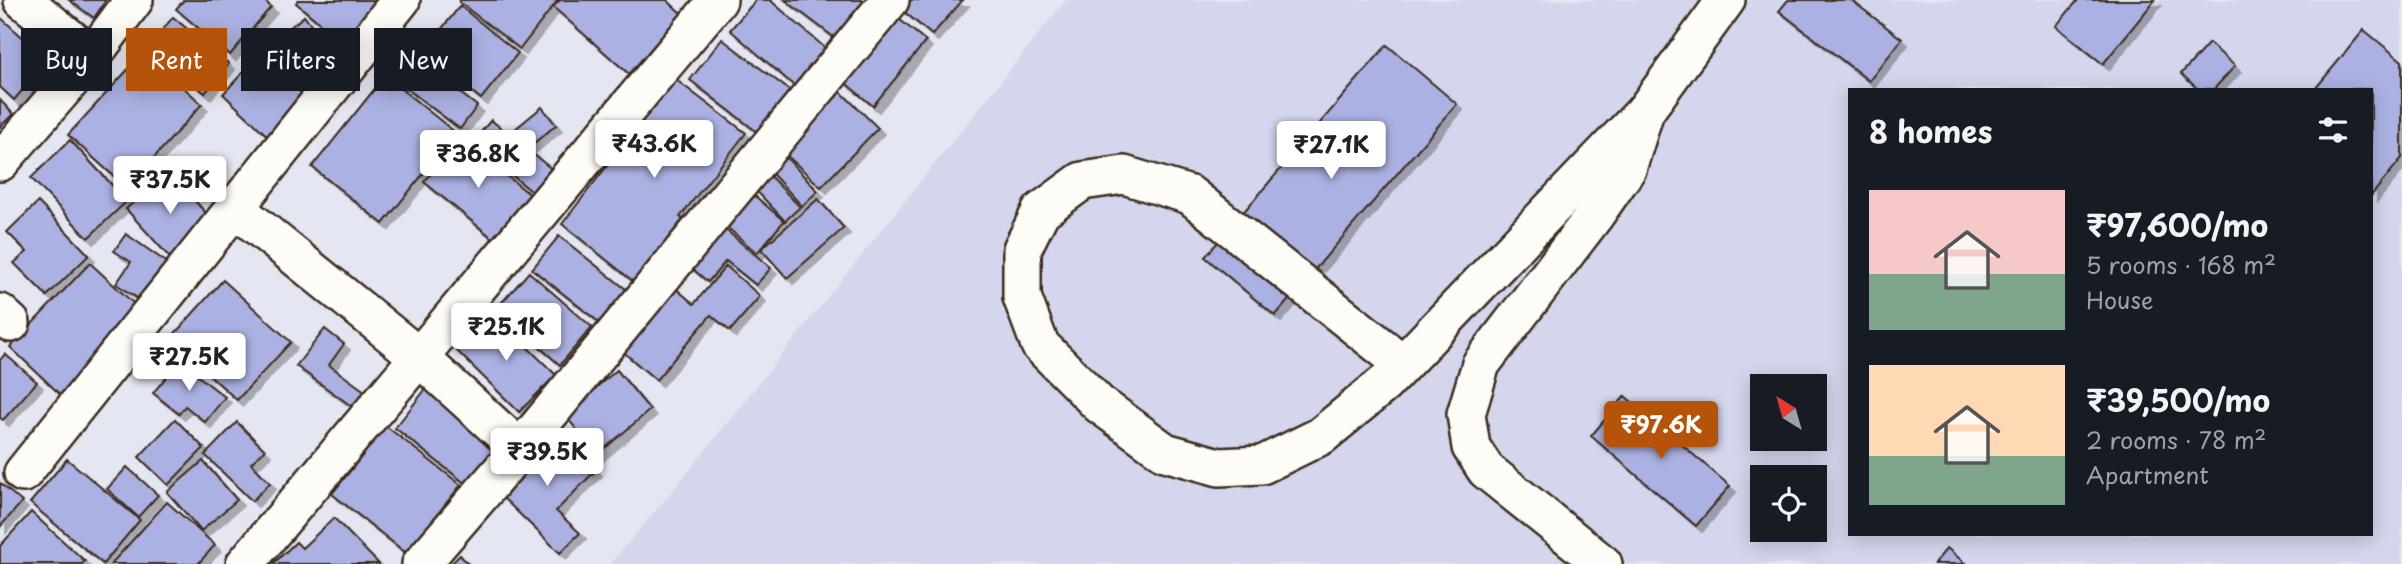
<!DOCTYPE html>
<html lang="en">
<head>
<meta charset="utf-8">
<style>
  body { margin:0; font-family:"Playpen Sans",sans-serif; background:#20242c; color:#f1f3f6; height:100vh; display:flex; flex-direction:column; font-size:26px; white-space:nowrap }
  * { box-sizing:border-box; margin:0 }
  p { font-size:23px; color:#9ea1a6 }
  .icon { flex:none; width:38px; height:38px; fill:none; stroke:currentColor; stroke-width:2; stroke-linecap:round; stroke-linejoin:round }
  .map { position:relative; flex:1; overflow:hidden }
  .details { position:absolute; left:1848px; top:88px; width:525px; height:448px; display:flex; flex-direction:column; background:#171b24; border-radius:0px; box-shadow:0 4px 18px #0003 }
  .details>* { flex:none }
  .hud { position:absolute; left:21px; top:28px; width:665px; height:63px; display:flex; gap:14px }
  .needle { width:46px; rotate:323deg }
  .controls { position:absolute; left:1750px; top:374px; display:grid; gap:14px }
  .controls a { display:grid; place-items:center; width:77px; height:77px; border-radius:0px; background:#171b24; box-shadow:0 4px 18px #0003; font-size:35px }
  .price { position:absolute; translate:-50% -60px; padding:0 16px; border-radius:7px; background:#fff; color:#222; font-size:23px; line-height:46px; filter:drop-shadow(0 2px 4px #0008) }
  .price::after { content:''; position:absolute; left:50%; top:42px; width:21px; height:16px; margin-left:-10px; background:inherit; clip-path:polygon(0 0,100% 0,50% 100%) }
  .price.active { background:#b45309; color:#fff }
  ul { padding:0; list-style:none }
  li { display:flex; align-items:center; gap:21px; height:175px; padding:0 21px }
  li span { display:grid; place-items:center; flex:none; width:196px; height:140px; border-radius:0px; color:#555 }
  li>.icon { margin-inline-start:auto }
  span .icon { width:84px; height:84px; fill:#fffc; stroke-width:1 }
  li b { font-size:30px }
  h2 { display:flex; justify-content:space-between; align-items:center; height:84px; padding:0 21px; font-size:30px }
  .tag { padding:0 24px; border-radius:0px; background:#171b24; box-shadow:0 4px 18px #0003; font-size:24px; line-height:63px }
  .tag.active { background:#b45309; color:#fff }
  .map>svg:first-child { display:block }
</style>
</head>
<body>
<div class="map">
<svg width="2402" height="564" viewBox="0 0 2402 564">
  <defs>
    <filter id="shadow"><feDropShadow dx="6" dy="6" stdDeviation="0" flood-color="#0004"/></filter>
  </defs>
  <rect width="100%" height="100%" fill="#e4e6f1"/>
  <filter id="ink" filterUnits="userSpaceOnUse"><feTurbulence type="fractalNoise" baseFrequency=".0143" numOctaves="2"/><feDisplacementMap in="SourceGraphic" scale="14" xChannelSelector="R" yChannelSelector="G"/><feConvolveMatrix kernelMatrix="1 2 1 2 8 2 1 2 1" color-interpolation-filters="sRGB"/></filter>
  <g filter="url(#ink)">
    <path fill="#d3d6ec" fill-rule="evenodd" d="M1066,0H2402V564H610L675,488ZM1850,89H2371V534H1850ZM1762,387H1815V439H1762ZM1762,478H1815V530H1762Z"/>
    <g fill="#abb1e2" stroke="#3b2a1e" stroke-width="2" filter="url(#shadow)">
      <polygon points="69,0 106,0 94,18"/>
      <polygon points="184,0 264,0 271,7 230,55 176,9"/>
      <polygon points="298,0 387,0 354,52 296,3"/>
      <polygon points="460,0 558,0 520,49 459,2"/>
      <polygon points="560,0 667,0 682,14 629,74 553,7"/>
      <polygon points="756,0 770,0 831,53 799,90 730,30"/>
      <polygon points="785,0 872,0 844,45"/>
      <polygon points="898,0 963,0 932,35 895,4"/>
      <polygon points="1788,0 1851,0 1902,39 1869,81 1779,11"/>
      <polygon points="2078,0 2155,0 2103,64 2056,26"/>
      <polygon points="460,6 518,53 481,99 423,52"/>
      <polygon points="889,11 926,41 873,106 836,75"/>
      <polygon points="304,16 344,65 306,97 265,48"/>
      <polygon points="0,17 48,60 14,100 0,87"/>
      <polygon points="173,17 229,64 205,93 149,47"/>
      <polygon points="2364,30 2402,61 2402,158 2371,196 2371,89 2315,89"/>
      <polygon points="722,39 793,93 761,135 690,80"/>
      <polygon points="2209,43 2235,66 2214,89 2198,89 2181,74"/>
      <polygon points="1387,45 1457,104 1275,316 1205,257"/>
      <polygon points="144,52 202,104 127,188 68,135"/>
      <polygon points="260,54 314,105 277,145 223,94"/>
      <polygon points="415,58 477,106 460,129 397,81"/>
      <polygon points="385,76 456,133 383,224 312,167"/>
      <polygon points="675,79 746,133 680,217 683,219 634,282 562,224"/>
      <polygon points="841,92 878,128 821,187 783,152"/>
      <polygon points="0,100 13,114 0,127"/>
      <polygon points="542,107 556,125 528,148 514,130"/>
      <polygon points="491,120 554,171 535,194 472,143"/>
      <polygon points="460,138 533,197 496,241 424,182"/>
      <polygon points="70,140 127,201 88,238 31,178"/>
      <polygon points="778,149 818,191 802,206 763,164"/>
      <polygon points="763,169 800,207 785,221 749,183"/>
      <polygon points="168,171 214,222 172,260 126,209"/>
      <polygon points="748,190 784,221 757,253 721,222"/>
      <polygon points="818,199 844,228 787,278 761,249"/>
      <polygon points="38,202 89,255 47,296 14,263 27,252 7,232"/>
      <polygon points="720,225 771,268 756,285 726,261 708,282 688,265"/>
      <polygon points="126,234 169,264 143,302 116,284 131,262 114,251"/>
      <polygon points="559,236 627,290 600,323 532,269"/>
      <polygon points="90,263 144,313 64,398 10,347"/>
      <polygon points="726,266 760,296 730,331 711,315 656,380 621,350 674,287 694,304"/>
      <polygon points="529,272 592,327 560,365 496,309"/>
      <polygon points="223,280 291,342 237,400 170,339"/>
      <polygon points="492,313 556,375 519,412 456,350"/>
      <polygon points="325,329 344,344 329,365 366,392 354,408 296,366"/>
      <polygon points="5,354 37,382 3,420 0,418 0,360"/>
      <polygon points="179,361 225,397 205,422 185,406 179,414 153,393"/>
      <polygon points="617,370 650,410 597,455 564,414"/>
      <polygon points="433,380 465,406 456,417 499,452 471,488 395,428"/>
      <polygon points="1625,396 1730,486 1696,526 1591,436"/>
      <polygon points="175,419 204,448 168,485 139,457"/>
      <polygon points="237,422 265,450 251,463 270,483 252,501 205,455"/>
      <polygon points="386,426 461,485 406,553 332,494"/>
      <polygon points="554,429 596,470 556,511 580,533 560,553 494,489"/>
      <polygon points="67,459 140,520 103,564 30,503"/>
      <polygon points="203,461 237,500 201,531 167,492"/>
      <polygon points="127,467 158,495 138,517 107,489"/>
      <polygon points="0,483 22,502 0,527"/>
      <polygon points="167,502 215,545 198,564 111,564"/>
      <polygon points="31,512 85,561 82,564 0,564 0,546"/>
      <polygon points="334,518 379,564 273,564 296,542 302,548"/>
      <polygon points="1947,548 1966,564 1934,564"/>
      <polygon points="460,555 468,564 451,564"/>
    </g>
    <g fill="none" stroke-linecap="round" stroke-linejoin="round">
      <g stroke="#3b2a1e" stroke-width="42">
        <g id="minor">
          <polyline points="23,0 92,56"/>
          <polyline points="0,162 92,56 134,0"/>
          <polyline points="235,208 419,357 718,0"/>
          <polyline points="0,313 11,323"/>
          <polyline points="1403,364 1190,195 1124,175 1082,181 1041,211 1022,249 1022,297 1040,345 1099,404 1165,452 1219,467 1262,465 1321,436 1384,384 1403,364 1645,111"/>
          <polyline points="23,473 401,0"/>
          <polyline points="245,564 419,357 520,449"/>
          <polyline points="421,564 520,449 890,0"/>
          <polyline points="1603,564 1486,470 1471,447 1466,414 1481,364 1595,215 1627,169 1645,111 1726,0"/>
        </g>
      </g>
      <use href="#minor" stroke="#fdfcf7" stroke-width="37"/>
    </g>
  </g>
</svg>
<div class="controls">
<a><svg class="needle" viewBox="-14 -14 28 28"><path d="M0-13l5 13h-10z" fill="#e53935"/><path d="M0 13l5-13h-10z" fill="#9ea1a6"/></svg></a>
<a><svg class="icon" aria-label="locate" viewBox="0 0 24 24"><circle cx="12" cy="12" r="6"/><path d="M12 2v4M12 18v4M2 12h4M18 12h4"/></svg></a>
</div>
<b class="price" style="left:654px;top:180px">₹43.6K</b>
<b class="price" style="left:1331px;top:181px">₹27.1K</b>
<b class="price" style="left:478px;top:190px">₹36.8K</b>
<b class="price" style="left:170px;top:216px">₹37.5K</b>
<b class="price" style="left:506px;top:363px">₹25.1K</b>
<b class="price" style="left:189px;top:393px">₹27.5K</b>
<b class="price active" style="left:1661px;top:461px">₹97.6K</b>
<b class="price" style="left:547px;top:488px">₹39.5K</b>
<div class="hud">
<a class="tag">Buy</a>
<a class="tag active">Rent</a>
<a class="tag">Filters</a>
<a class="tag">New</a>
</div>
<section class="details">
<h2>8 homes<svg class="icon" aria-label="filters" viewBox="0 0 24 24"><path d="M4 7h16M4 17h16"/><circle cx="9" cy="7" r="2"/><circle cx="15" cy="17" r="2"/></svg></h2>
<ul>
<li><span style="background:linear-gradient(#f6c9c9 60%,#7fa58c 0)"><svg class="icon" aria-label="home" viewBox="0 0 24 24"><path d="M3 11l9-7 9 7M6 9v11h12V9"/></svg></span><div><b>₹97,600/mo</b><p>5 rooms · 168 m²</p><p>House</p></div></li>
<li><span style="background:linear-gradient(#ffd9b3 65%,#7fa58c 0)"><svg class="icon" aria-label="home" viewBox="0 0 24 24"><path d="M3 11l9-7 9 7M6 9v11h12V9"/></svg></span><div><b>₹39,500/mo</b><p>2 rooms · 78 m²</p><p>Apartment</p></div></li>
</ul>
</section>
</div>
</body>
</html>
